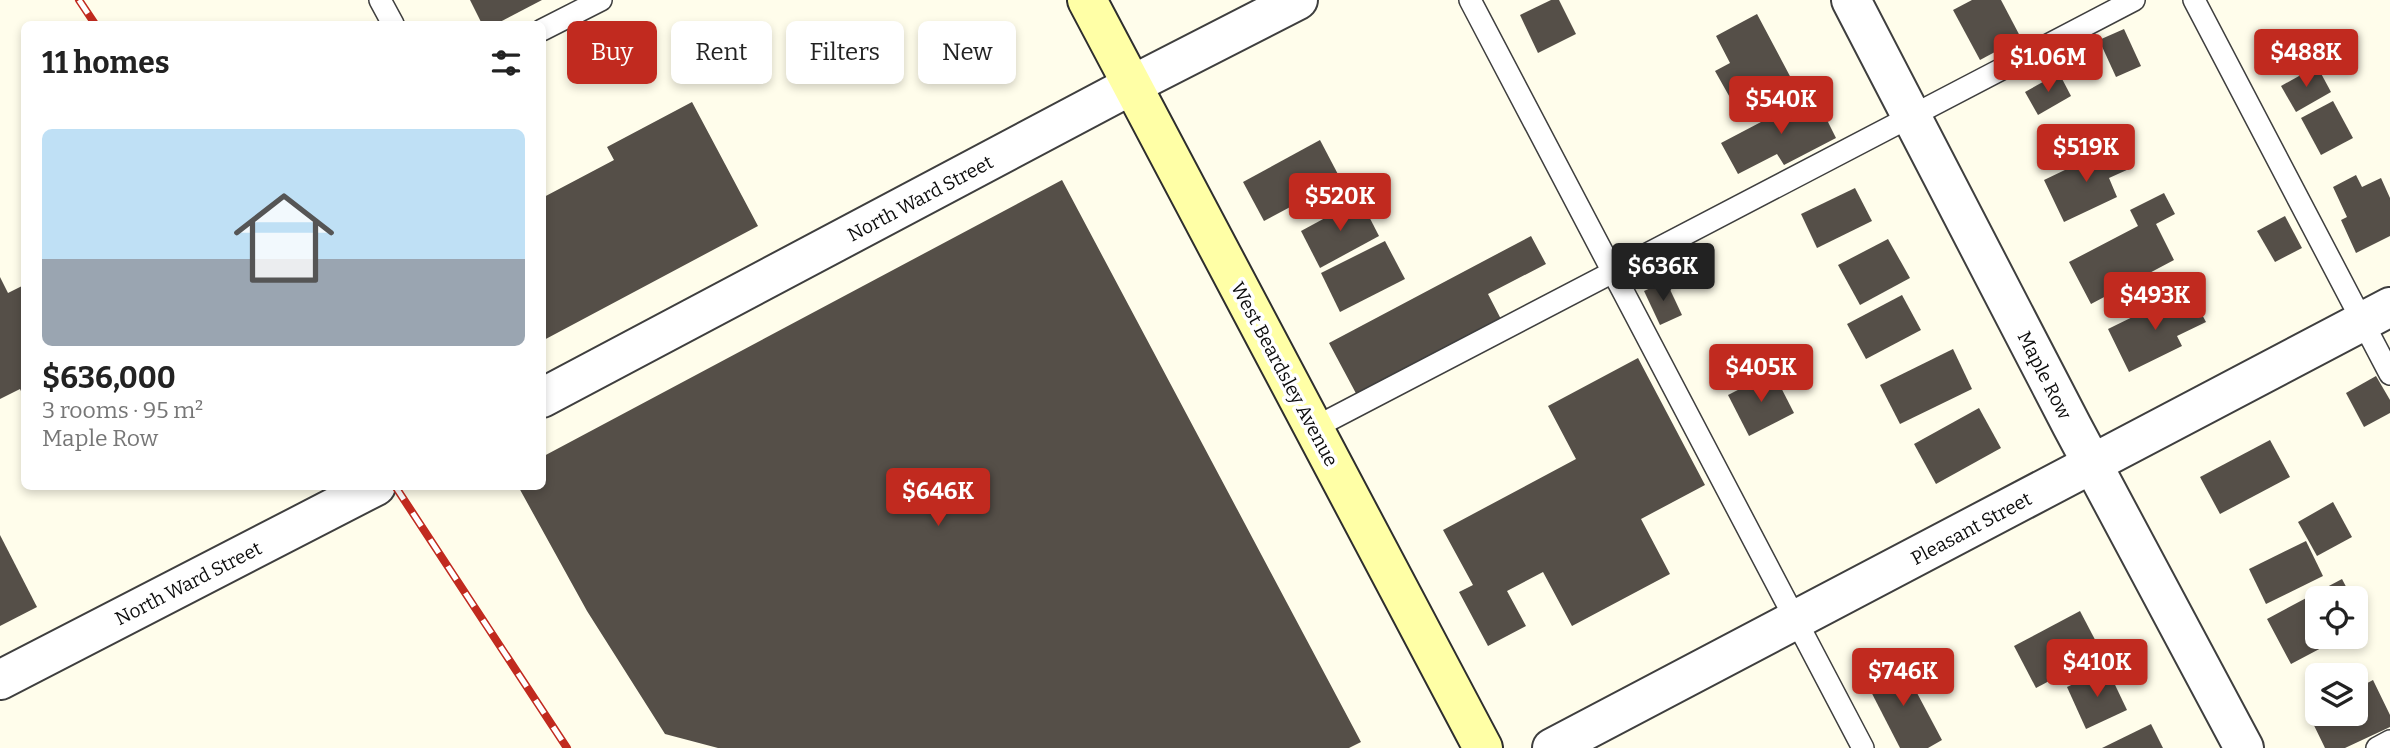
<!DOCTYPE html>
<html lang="en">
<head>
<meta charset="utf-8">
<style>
  body { margin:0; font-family:Bitter,serif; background:#f2f2f2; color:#222; height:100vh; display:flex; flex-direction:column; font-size:26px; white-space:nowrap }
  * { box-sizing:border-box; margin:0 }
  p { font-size:23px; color:#767676 }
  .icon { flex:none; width:38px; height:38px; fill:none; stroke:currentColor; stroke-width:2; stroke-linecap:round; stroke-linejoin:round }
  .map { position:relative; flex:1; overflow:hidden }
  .details { position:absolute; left:21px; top:21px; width:525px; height:469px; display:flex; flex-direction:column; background:#fff; border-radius:10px; box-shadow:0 4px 10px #0003 }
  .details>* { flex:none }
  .banner { position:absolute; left:567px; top:21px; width:665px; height:63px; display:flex; gap:14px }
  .fabs { position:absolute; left:2305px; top:586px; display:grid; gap:14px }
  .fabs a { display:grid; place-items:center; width:63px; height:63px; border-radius:10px; background:#fff; box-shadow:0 4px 10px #0003; font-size:35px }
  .price { position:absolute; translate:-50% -60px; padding:0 16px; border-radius:7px; background:#c12a1f; color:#fff; font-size:23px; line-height:46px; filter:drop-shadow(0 2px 4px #0008) }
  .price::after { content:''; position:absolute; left:50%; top:42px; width:21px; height:16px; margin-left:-10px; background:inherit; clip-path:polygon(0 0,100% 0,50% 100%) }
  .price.active { background:#222; color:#fff }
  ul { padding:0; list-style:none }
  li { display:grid; align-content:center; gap:14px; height:371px; padding:0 21px }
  li span { display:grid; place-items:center; height:217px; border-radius:10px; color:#555 }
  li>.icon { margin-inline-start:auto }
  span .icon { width:126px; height:126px; fill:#fffc; stroke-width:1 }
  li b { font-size:30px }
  h2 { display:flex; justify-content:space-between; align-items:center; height:84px; padding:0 21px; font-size:30px }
  .pill { padding:0 24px; border-radius:10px; background:#fff; box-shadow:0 4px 10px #0003; font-size:24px; line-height:63px }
  .pill.active { background:#c12a1f; color:#fff }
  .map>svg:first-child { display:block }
</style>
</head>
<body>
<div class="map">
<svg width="2390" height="748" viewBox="0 0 2390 748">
  <rect width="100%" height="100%" fill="#fffdeb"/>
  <g fill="#554f48">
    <polygon points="470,0 542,0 496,24 482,24"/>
    <polygon points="1551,0 1559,0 1576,34 1538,53 1520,15"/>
    <polygon points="1972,0 2001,0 2021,38 1980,60 1953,10"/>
    <polygon points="1757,14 1792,80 1737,110 1715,71 1730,63 1716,36"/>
    <polygon points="2124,29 2141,66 2116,77 2099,40"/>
    <polygon points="2317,66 2331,92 2296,112 2281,86"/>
    <polygon points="2059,73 2071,96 2038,115 2025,92"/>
    <polygon points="1814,94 1836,138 1784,165 1777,154 1738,174 1721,143"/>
    <polygon points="2333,101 2353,138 2321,155 2301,118"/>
    <polygon points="692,102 758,226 542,341 542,198 614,160 607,147"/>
    <polygon points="1320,140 1341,180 1264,221 1243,182"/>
    <polygon points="2117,145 2129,169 2109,178 2117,197 2064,222 2044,180"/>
    <polygon points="2356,175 2362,187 2381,178 2390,198 2390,236 2356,253 2341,220 2347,217 2333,187"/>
    <polygon points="1062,180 1361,742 1349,748 718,748 665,734 587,611 518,486 542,486 542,457"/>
    <polygon points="1855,188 1872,221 1817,248 1801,214"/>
    <polygon points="2164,193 2175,214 2156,224 2174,260 2091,304 2069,262 2138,226 2130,210"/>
    <polygon points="1360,199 1379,236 1320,268 1301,231"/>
    <polygon points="2285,216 2302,248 2275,262 2257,231"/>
    <polygon points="1531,236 1546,264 1488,294 1503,323 1359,399 1329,343"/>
    <polygon points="1888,239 1910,278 1860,305 1838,265"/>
    <polygon points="1385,241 1405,279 1340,312 1321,273"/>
    <polygon points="0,277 8,293 24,285 24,398 20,389 0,399"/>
    <polygon points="1666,281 1682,315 1660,325 1644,291"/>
    <polygon points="2191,294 2206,322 2177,336 2182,346 2129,372 2108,329 2161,303 2164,308"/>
    <polygon points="1902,295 1921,330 1866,359 1847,324"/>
    <polygon points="1953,349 1972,389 1900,424 1880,385"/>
    <polygon points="1638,358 1705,485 1641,519 1670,574 1572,626 1543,572 1507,591 1526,626 1488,646 1459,592 1473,585 1443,530 1576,459 1548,406"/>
    <polygon points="1773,372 1794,413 1749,436 1728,395"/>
    <polygon points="2376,376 2390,400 2390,413 2364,427 2346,393"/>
    <polygon points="1979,408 2001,448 1936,484 1914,444"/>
    <polygon points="2270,440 2290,477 2220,514 2200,477"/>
    <polygon points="2333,502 2352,537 2317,556 2298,522"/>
    <polygon points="0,535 37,607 0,626"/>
    <polygon points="2306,541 2323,576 2266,604 2249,569"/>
    <polygon points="2342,579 2352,598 2317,598 2317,637 2342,637 2291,664 2267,619"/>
    <polygon points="2356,604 2366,624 2356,630"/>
    <polygon points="2080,611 2102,653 2036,688 2014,646"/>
    <polygon points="1900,661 1942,740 1928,748 1900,748 1865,680"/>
    <polygon points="2107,668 2127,710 2086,729 2067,687"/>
    <polygon points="2373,680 2390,715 2390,727 2345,748 2325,748 2307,711 2317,707 2317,714 2356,714 2356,689"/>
    <polygon points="2151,724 2163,748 2102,748"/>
  </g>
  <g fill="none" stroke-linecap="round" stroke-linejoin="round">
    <g stroke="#3f3f3f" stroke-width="24">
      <g id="service">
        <polyline points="380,0 393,24"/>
        <polyline points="1470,0 1863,748"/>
        <polyline points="2194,0 2390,374"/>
        <polyline points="542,30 601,0"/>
        <polyline points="1314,428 2134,0"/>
        <polyline points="2377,748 2390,741"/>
      </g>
    </g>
    <g stroke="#3f3f3f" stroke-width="42">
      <g id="minor">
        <polyline points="1851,0 2072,426 2244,748"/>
        <polyline points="542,398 1132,85 1298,0"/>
        <polyline points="0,680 376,486"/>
        <polyline points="1552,748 2390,307"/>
      </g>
    </g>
    <g stroke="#2e2e2e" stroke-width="42">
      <polyline id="secondary" points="1087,0 1483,748"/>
    </g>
    <use href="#service" stroke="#fff" stroke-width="21"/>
    <use href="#minor" stroke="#fff" stroke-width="38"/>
    <use href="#secondary" stroke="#ffffa6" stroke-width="38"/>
    <g stroke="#c12a1f" stroke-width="8">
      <g id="rail">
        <polyline points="79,0 95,24"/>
        <polyline points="395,486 567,748"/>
      </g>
    </g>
    <use href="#rail" stroke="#fff" stroke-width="5" stroke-dasharray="16" stroke-linecap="butt"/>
  </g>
  <g text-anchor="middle" stroke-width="7" stroke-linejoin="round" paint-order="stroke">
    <g font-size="19" fill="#0c0c0c" stroke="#fff">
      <text transform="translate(920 198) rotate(-28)" y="7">North Ward Street</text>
      <text transform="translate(1285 374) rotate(62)" y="7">West Beardsley Avenue</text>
      <text transform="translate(2045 375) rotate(63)" y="7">Maple Row</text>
      <text transform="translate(1971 528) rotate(-28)" y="7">Pleasant Street</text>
      <text transform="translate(188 583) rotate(-27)" y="7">North Ward Street</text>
    </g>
  </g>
</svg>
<div class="fabs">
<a><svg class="icon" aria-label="locate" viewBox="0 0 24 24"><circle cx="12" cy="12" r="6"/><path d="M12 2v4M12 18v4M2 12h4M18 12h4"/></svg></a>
<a><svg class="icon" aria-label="layers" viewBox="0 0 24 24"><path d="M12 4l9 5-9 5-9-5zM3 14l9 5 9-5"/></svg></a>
</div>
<b class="price" style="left:2306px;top:89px">$488K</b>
<b class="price" style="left:2048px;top:94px">$1.06M</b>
<b class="price" style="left:1781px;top:136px">$540K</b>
<b class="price" style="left:2086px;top:184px">$519K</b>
<b class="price" style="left:1340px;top:233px">$520K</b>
<b class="price active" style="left:1663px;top:303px">$636K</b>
<b class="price" style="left:2155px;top:332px">$493K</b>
<b class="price" style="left:1761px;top:404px">$405K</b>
<b class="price" style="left:938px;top:528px">$646K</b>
<b class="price" style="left:2097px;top:699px">$410K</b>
<b class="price" style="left:1903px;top:708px">$746K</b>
<div class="banner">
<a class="pill active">Buy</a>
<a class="pill">Rent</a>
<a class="pill">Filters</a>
<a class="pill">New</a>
</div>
<section class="details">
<h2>11 homes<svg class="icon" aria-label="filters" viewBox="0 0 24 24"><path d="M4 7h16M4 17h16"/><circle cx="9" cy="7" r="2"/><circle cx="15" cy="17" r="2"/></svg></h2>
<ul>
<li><span style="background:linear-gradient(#bfe0f5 60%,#9aa5b1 0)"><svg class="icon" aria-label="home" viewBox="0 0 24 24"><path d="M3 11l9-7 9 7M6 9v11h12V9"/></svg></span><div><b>$636,000</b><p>3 rooms · 95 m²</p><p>Maple Row</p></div></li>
</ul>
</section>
</div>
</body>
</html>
